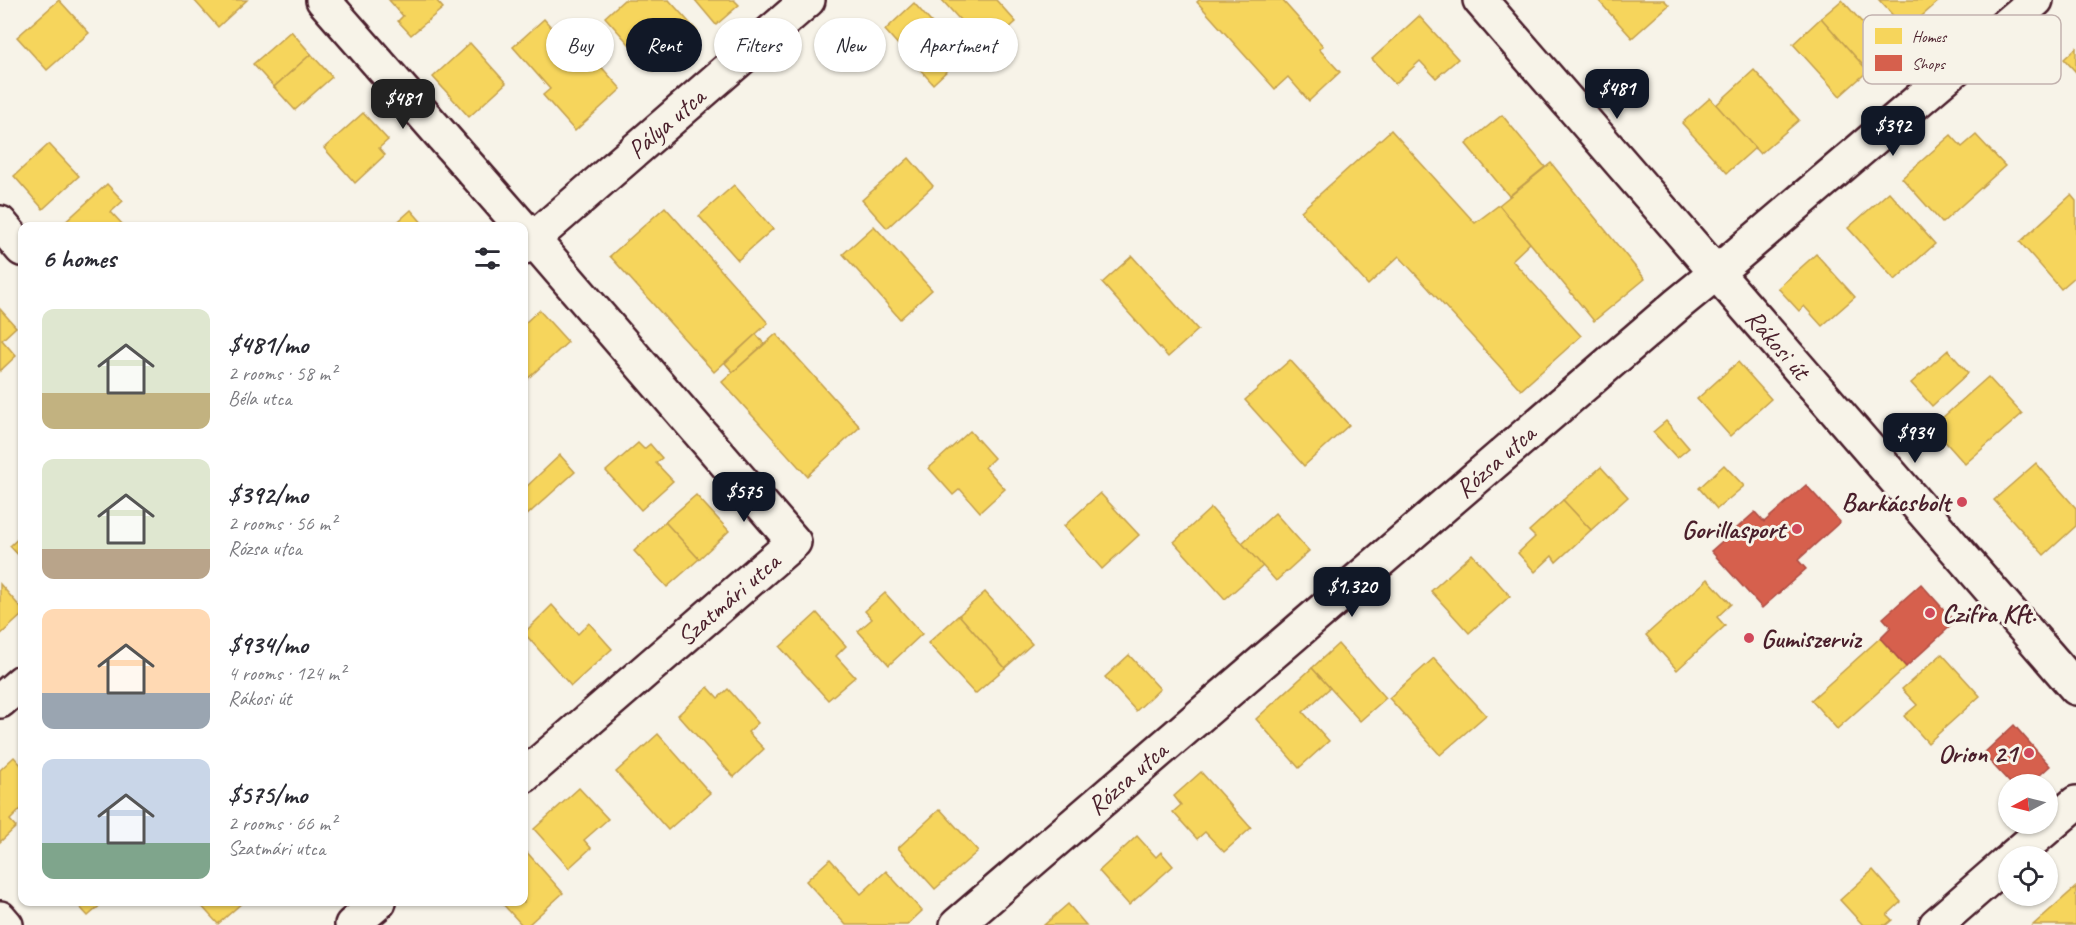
<!DOCTYPE html>
<html lang="en">
<head>
<meta charset="utf-8">
<style>
  body { margin:0; font-family:Caveat,sans-serif; background:#f7f7f7; color:#2b2b33; height:100vh; display:flex; flex-direction:column; font-size:22px; white-space:nowrap }
  * { box-sizing:border-box; margin:0 }
  p { font-size:20px; color:#7c7c81 }
  .icon { flex:none; width:33px; height:33px; fill:none; stroke:currentColor; stroke-width:2; stroke-linecap:round; stroke-linejoin:round }
  .map { position:relative; flex:1; overflow:hidden }
  .side { position:absolute; left:18px; top:222px; width:510px; height:684px; display:flex; flex-direction:column; background:#fff; border-radius:12px; box-shadow:0 2px 4px #0004 }
  .side>* { flex:none }
  .top-card { position:absolute; left:546px; top:18px; width:570px; height:54px; display:flex; gap:12px }
  .needle { width:39px; rotate:263deg }
  .controls { position:absolute; left:1998px; top:774px; display:grid; gap:12px }
  .controls a { display:grid; place-items:center; width:60px; height:60px; border-radius:50%; background:#fff; box-shadow:0 2px 4px #0004; font-size:30px }
  .price { position:absolute; translate:-50% -51px; padding:0 14px; border-radius:12px; background:#111827; color:#fff; font-size:20px; line-height:39px; filter:drop-shadow(0 2px 3px #0008) }
  .price::after { content:''; position:absolute; left:50%; top:36px; width:18px; height:14px; margin-left:-9px; background:inherit; clip-path:polygon(0 0,100% 0,50% 100%) }
  .price.current { background:#222; color:#fff }
  ul { padding:0; list-style:none }
  li { display:flex; align-items:center; gap:18px; height:150px; padding:0 24px }
  li span { display:grid; place-items:center; flex:none; width:168px; height:120px; border-radius:12px; color:#555 }
  li>.icon { margin-inline-start:auto }
  span .icon { width:72px; height:72px; fill:#fffc; stroke-width:1 }
  li b { font-size:26px }
  h2 { display:flex; justify-content:space-between; align-items:center; height:72px; padding:0 24px; font-size:26px }
  .chip { padding:0 21px; border-radius:27px; background:#fff; box-shadow:0 2px 4px #0004; font-size:21px; line-height:54px }
  .chip.current { background:#111827; color:#fff }
  .map>svg:first-child { display:block }
</style>
</head>
<body>
<div class="map">
<svg width="2076" height="925" viewBox="0 0 2076 925">
  <rect width="100%" height="100%" fill="#f7f3e8"/>
  <filter id="ink" filterUnits="userSpaceOnUse"><feTurbulence type="fractalNoise" baseFrequency=".0167" numOctaves="2"/><feDisplacementMap in="SourceGraphic" scale="12" xChannelSelector="R" yChannelSelector="G"/><feConvolveMatrix kernelMatrix="1 2 1 2 8 2 1 2 1" color-interpolation-filters="sRGB"/></filter>
  <g filter="url(#ink)">
    <g fill="#f6d55c" stroke="#c29e4d" stroke-width="1.5">
      <polygon points="59,0 89,33 47,70 17,37"/>
      <polygon points="194,0 247,0 218,27"/>
      <polygon points="389,0 436,0 443,8 411,35 398,21 403,16"/>
      <polygon points="624,0 669,0 697,31 653,71 605,17"/>
      <polygon points="695,0 734,0 739,5 716,25"/>
      <polygon points="942,0 996,0 1016,22 986,49"/>
      <polygon points="1199,0 1282,0 1323,46 1319,49 1340,72 1309,101 1288,77 1275,89 1197,2"/>
      <polygon points="1598,0 1664,0 1669,5 1632,38"/>
      <polygon points="1842,0 1883,46 1862,65 1821,18"/>
      <polygon points="1879,0 1940,0 1906,30"/>
      <polygon points="914,3 962,57 933,84 885,30"/>
      <polygon points="1419,16 1458,59 1436,78 1420,61 1395,84 1372,59"/>
      <polygon points="1821,18 1868,71 1840,96 1793,44"/>
      <polygon points="544,19 581,61 589,53 621,89 575,131 543,95 550,89 513,47"/>
      <polygon points="291,31 311,54 274,87 253,64"/>
      <polygon points="470,43 506,83 469,117 433,77"/>
      <polygon points="2076,48 2076,72 2064,59"/>
      <polygon points="311,54 332,77 295,110 274,87"/>
      <polygon points="1754,70 1799,120 1760,154 1716,105"/>
      <polygon points="1710,98 1755,148 1727,173 1682,123"/>
      <polygon points="363,113 388,140 379,148 385,155 355,183 324,148"/>
      <polygon points="1502,115 1545,167 1509,196 1466,144"/>
      <polygon points="1391,130 1475,223 1499,205 1530,243 1512,260 1581,336 1521,390 1399,256 1368,285 1301,211"/>
      <polygon points="1951,135 1962,147 1976,135 2005,166 1942,223 1902,178"/>
      <polygon points="49,144 79,176 43,209 14,176"/>
      <polygon points="909,158 933,186 887,228 862,200"/>
      <polygon points="1551,163 1645,279 1594,321 1499,205"/>
      <polygon points="107,184 123,201 111,212 124,226 63,226 62,225"/>
      <polygon points="734,185 773,229 738,260 699,216"/>
      <polygon points="1889,192 1935,244 1895,280 1848,228"/>
      <polygon points="2071,195 2076,201 2076,276 2061,289 2020,242"/>
      <polygon points="665,207 768,323 714,372 610,256"/>
      <polygon points="411,210 425,226 393,226"/>
      <polygon points="874,226 932,290 900,319 843,254"/>
      <polygon points="1816,254 1855,297 1822,326 1804,306 1799,311 1778,288"/>
      <polygon points="1132,256 1198,330 1168,357 1102,283"/>
      <polygon points="0,309 16,327 2,340 16,356 0,371"/>
      <polygon points="539,310 568,342 524,382 524,322 525,323"/>
      <polygon points="756,334 764,344 733,372 725,363"/>
      <polygon points="776,334 860,427 807,476 722,382"/>
      <polygon points="1948,350 1968,373 1932,406 1911,383"/>
      <polygon points="1290,360 1349,425 1304,466 1245,400"/>
      <polygon points="1738,362 1771,399 1730,436 1697,399"/>
      <polygon points="1988,377 2022,414 1965,464 1932,427"/>
      <polygon points="1666,421 1689,448 1677,458 1653,432"/>
      <polygon points="970,431 994,458 985,467 1005,489 980,512 960,489 953,495 929,468"/>
      <polygon points="638,443 644,449 650,444 662,458 656,463 673,481 641,510 606,471"/>
      <polygon points="560,455 575,472 526,516 524,513 524,489"/>
      <polygon points="2036,463 2076,508 2076,526 2044,555 1994,500"/>
      <polygon points="1724,465 1744,486 1717,509 1699,488"/>
      <polygon points="1601,467 1628,497 1591,530 1563,500"/>
      <polygon points="1100,493 1139,535 1102,569 1064,526"/>
      <polygon points="696,495 729,531 699,559 665,522"/>
      <polygon points="1563,500 1591,530 1556,562 1552,556 1535,572 1518,553 1535,537 1529,531"/>
      <polygon points="1211,508 1263,566 1225,599 1174,542"/>
      <polygon points="1275,513 1309,551 1276,581 1242,543"/>
      <polygon points="665,522 699,559 667,587 634,551"/>
      <polygon points="22,535 22,559 10,546"/>
      <polygon points="1472,554 1510,596 1469,633 1431,591"/>
      <polygon points="1708,579 1731,604 1717,617 1725,626 1677,670 1646,635"/>
      <polygon points="0,584 22,609 22,615 0,635"/>
      <polygon points="985,592 1032,644 1005,668 959,615"/>
      <polygon points="885,593 922,634 889,665 858,631 872,619 865,611"/>
      <polygon points="552,605 578,634 589,623 612,649 571,686 524,633"/>
      <polygon points="817,613 846,646 836,656 855,677 828,700 780,647"/>
      <polygon points="959,615 1005,668 975,694 928,643"/>
      <polygon points="1880,638 1906,667 1837,729 1811,700"/>
      <polygon points="1338,644 1386,698 1360,721 1312,668"/>
      <polygon points="1942,654 1980,696 1928,743 1904,716 1917,705 1902,689"/>
      <polygon points="1129,655 1160,689 1136,711 1105,677"/>
      <polygon points="1434,658 1486,715 1440,755 1389,698"/>
      <polygon points="1312,668 1330,688 1303,712 1329,741 1299,768 1256,719"/>
      <polygon points="708,687 718,698 728,689 758,723 748,732 764,749 734,777 678,715"/>
      <polygon points="658,734 710,793 668,830 616,772"/>
      <polygon points="14,757 22,766 22,808 10,820 16,827 0,842 0,770"/>
      <polygon points="1201,772 1251,828 1224,852 1205,832 1197,839 1173,812 1181,805 1174,796"/>
      <polygon points="579,788 608,819 584,840 591,848 569,868 534,829"/>
      <polygon points="940,809 978,851 935,889 898,848"/>
      <polygon points="1137,836 1156,857 1161,852 1173,866 1129,905 1099,871"/>
      <polygon points="524,849 563,893 528,925 522,925 501,902 524,902"/>
      <polygon points="830,859 861,894 886,871 922,911 907,925 846,925 806,881"/>
      <polygon points="1873,870 1901,902 1887,915 1892,920 1886,925 1863,925 1840,900"/>
      <polygon points="2076,887 2076,925 2033,925"/>
      <polygon points="75,902 104,902 88,916"/>
      <polygon points="198,902 243,902 218,924"/>
      <polygon points="1068,904 1086,925 1044,925"/>
    </g>
    <g fill="#d6604d" stroke="#ac4c43" stroke-width="1.5">
      <polygon points="1806,485 1840,522 1798,560 1806,569 1762,608 1711,551 1755,512 1764,522"/>
      <polygon points="1921,584 1955,622 1906,667 1880,638 1891,627 1883,618"/>
      <polygon points="2014,725 2050,766 2030,784 2011,784 1983,754"/>
    </g>
    <g fill="none" stroke-linecap="round" stroke-linejoin="round">
      <g stroke="#4a1f2b" stroke-width="38">
        <g id="street">
          <polyline points="323,0 521,226"/>
          <polyline points="0,223 22,249"/>
          <polyline points="524,229 794,542 524,776"/>
          <polyline points="524,247 808,0"/>
          <polyline points="1716,273 2036,0"/>
          <polyline points="0,701 22,682"/>
          <polyline points="2014,856 2076,803"/>
          <polyline points="0,918 6,925"/>
          <polyline points="352,925 379,902"/>
          <polyline points="1936,925 2008,862"/>
        </g>
      </g>
      <g stroke="#4a1f2b" stroke-width="38">
        <g id="secondary">
          <polyline points="1480,0 2076,688"/>
          <polyline points="957,925 1678,304 1716,273"/>
        </g>
      </g>
      <use href="#street" stroke="#f7f3e8" stroke-width="33"/>
      <use href="#secondary" stroke="#f7f3e8" stroke-width="33"/>
    </g>
  </g>
  <g fill="#d1495b" stroke="#f7f3e8" stroke-width="2">
    <circle cx="1962" cy="502" r="6"/>
    <circle cx="1797" cy="529" r="6"/>
    <circle cx="1930" cy="613" r="6"/>
    <circle cx="1749" cy="638" r="6"/>
    <circle cx="2029" cy="753" r="6"/>
  </g>
  <g text-anchor="middle" stroke-width="6" stroke-linejoin="round" paint-order="stroke">
    <g font-size="26" fill="#4a1f2b" stroke="#f7f3e8">
      <text transform="translate(666 123) rotate(-41)" y="9">Pálya utca</text>
      <text transform="translate(1778 344) rotate(49)" y="9">Rákosi út</text>
      <text transform="translate(1495 461) rotate(-41)" y="9">Rózsa utca</text>
      <text transform="translate(728 599) rotate(-41)" y="9">Szatmári utca</text>
      <text transform="translate(1127 778) rotate(-41)" y="9">Rózsa utca</text>
    </g>
    <g font-size="26" font-weight="bold" fill="#4a1f2b" stroke="#f7f3e8" text-anchor="end">
      <text x="1950" y="511">Barkácsbolt</text>
      <text x="1785" y="538">Gorillasport</text>
      <text x="1942" y="622" text-anchor="start">Czifra Kft.</text>
      <text x="1761" y="647" text-anchor="start">Gumiszerviz</text>
      <text x="2017" y="762">Orion 21</text>
    </g>
  </g>
  <rect x="1863" y="15" width="198" height="69" rx="9" fill="#f7f3e8" stroke="#c3b3af" stroke-width="1.5"/>
  <rect x="1875" y="28" width="27" height="16" fill="#f6d55c"/>
  <rect x="1875" y="55" width="27" height="16" fill="#d6604d"/>
  <g font-size="16" fill="#4a1f2b">
    <text x="1912" y="42">Homes</text>
    <text x="1912" y="69">Shops</text>
  </g>
</svg>
<div class="controls">
<a><svg class="needle" viewBox="-14 -14 28 28"><path d="M0-13l5 13h-10z" fill="#e53935"/><path d="M0 13l5-13h-10z" fill="#7c7c81"/></svg></a>
<a><svg class="icon" aria-label="locate" viewBox="0 0 24 24"><circle cx="12" cy="12" r="6"/><path d="M12 2v4M12 18v4M2 12h4M18 12h4"/></svg></a>
</div>
<b class="price" style="left:1617px;top:120px">$481</b>
<b class="price current" style="left:403px;top:130px">$481</b>
<b class="price" style="left:1893px;top:157px">$392</b>
<b class="price" style="left:1915px;top:464px">$934</b>
<b class="price" style="left:744px;top:523px">$575</b>
<b class="price" style="left:1352px;top:618px">$1,320</b>
<div class="top-card">
<a class="chip">Buy</a>
<a class="chip current">Rent</a>
<a class="chip">Filters</a>
<a class="chip">New</a>
<a class="chip">Apartment</a>
</div>
<section class="side">
<h2>6 homes<svg class="icon" aria-label="filters" viewBox="0 0 24 24"><path d="M4 7h16M4 17h16"/><circle cx="9" cy="7" r="2"/><circle cx="15" cy="17" r="2"/></svg></h2>
<ul>
<li><span style="background:linear-gradient(#dfe7d0 70%,#c2b280 0)"><svg class="icon" aria-label="home" viewBox="0 0 24 24"><path d="M3 11l9-7 9 7M6 9v11h12V9"/></svg></span><div><b>$481/mo</b><p>2 rooms · 58 m²</p><p>Béla utca</p></div></li>
<li><span style="background:linear-gradient(#dfe7d0 75%,#b9a48a 0)"><svg class="icon" aria-label="home" viewBox="0 0 24 24"><path d="M3 11l9-7 9 7M6 9v11h12V9"/></svg></span><div><b>$392/mo</b><p>2 rooms · 56 m²</p><p>Rózsa utca</p></div></li>
<li><span style="background:linear-gradient(#ffd9b3 70%,#9aa5b1 0)"><svg class="icon" aria-label="home" viewBox="0 0 24 24"><path d="M3 11l9-7 9 7M6 9v11h12V9"/></svg></span><div><b>$934/mo</b><p>4 rooms · 124 m²</p><p>Rákosi út</p></div></li>
<li><span style="background:linear-gradient(#c9d6e8 70%,#7fa58c 0)"><svg class="icon" aria-label="home" viewBox="0 0 24 24"><path d="M3 11l9-7 9 7M6 9v11h12V9"/></svg></span><div><b>$575/mo</b><p>2 rooms · 66 m²</p><p>Szatmári utca</p></div></li>
</ul>
</section>
</div>
</body>
</html>
